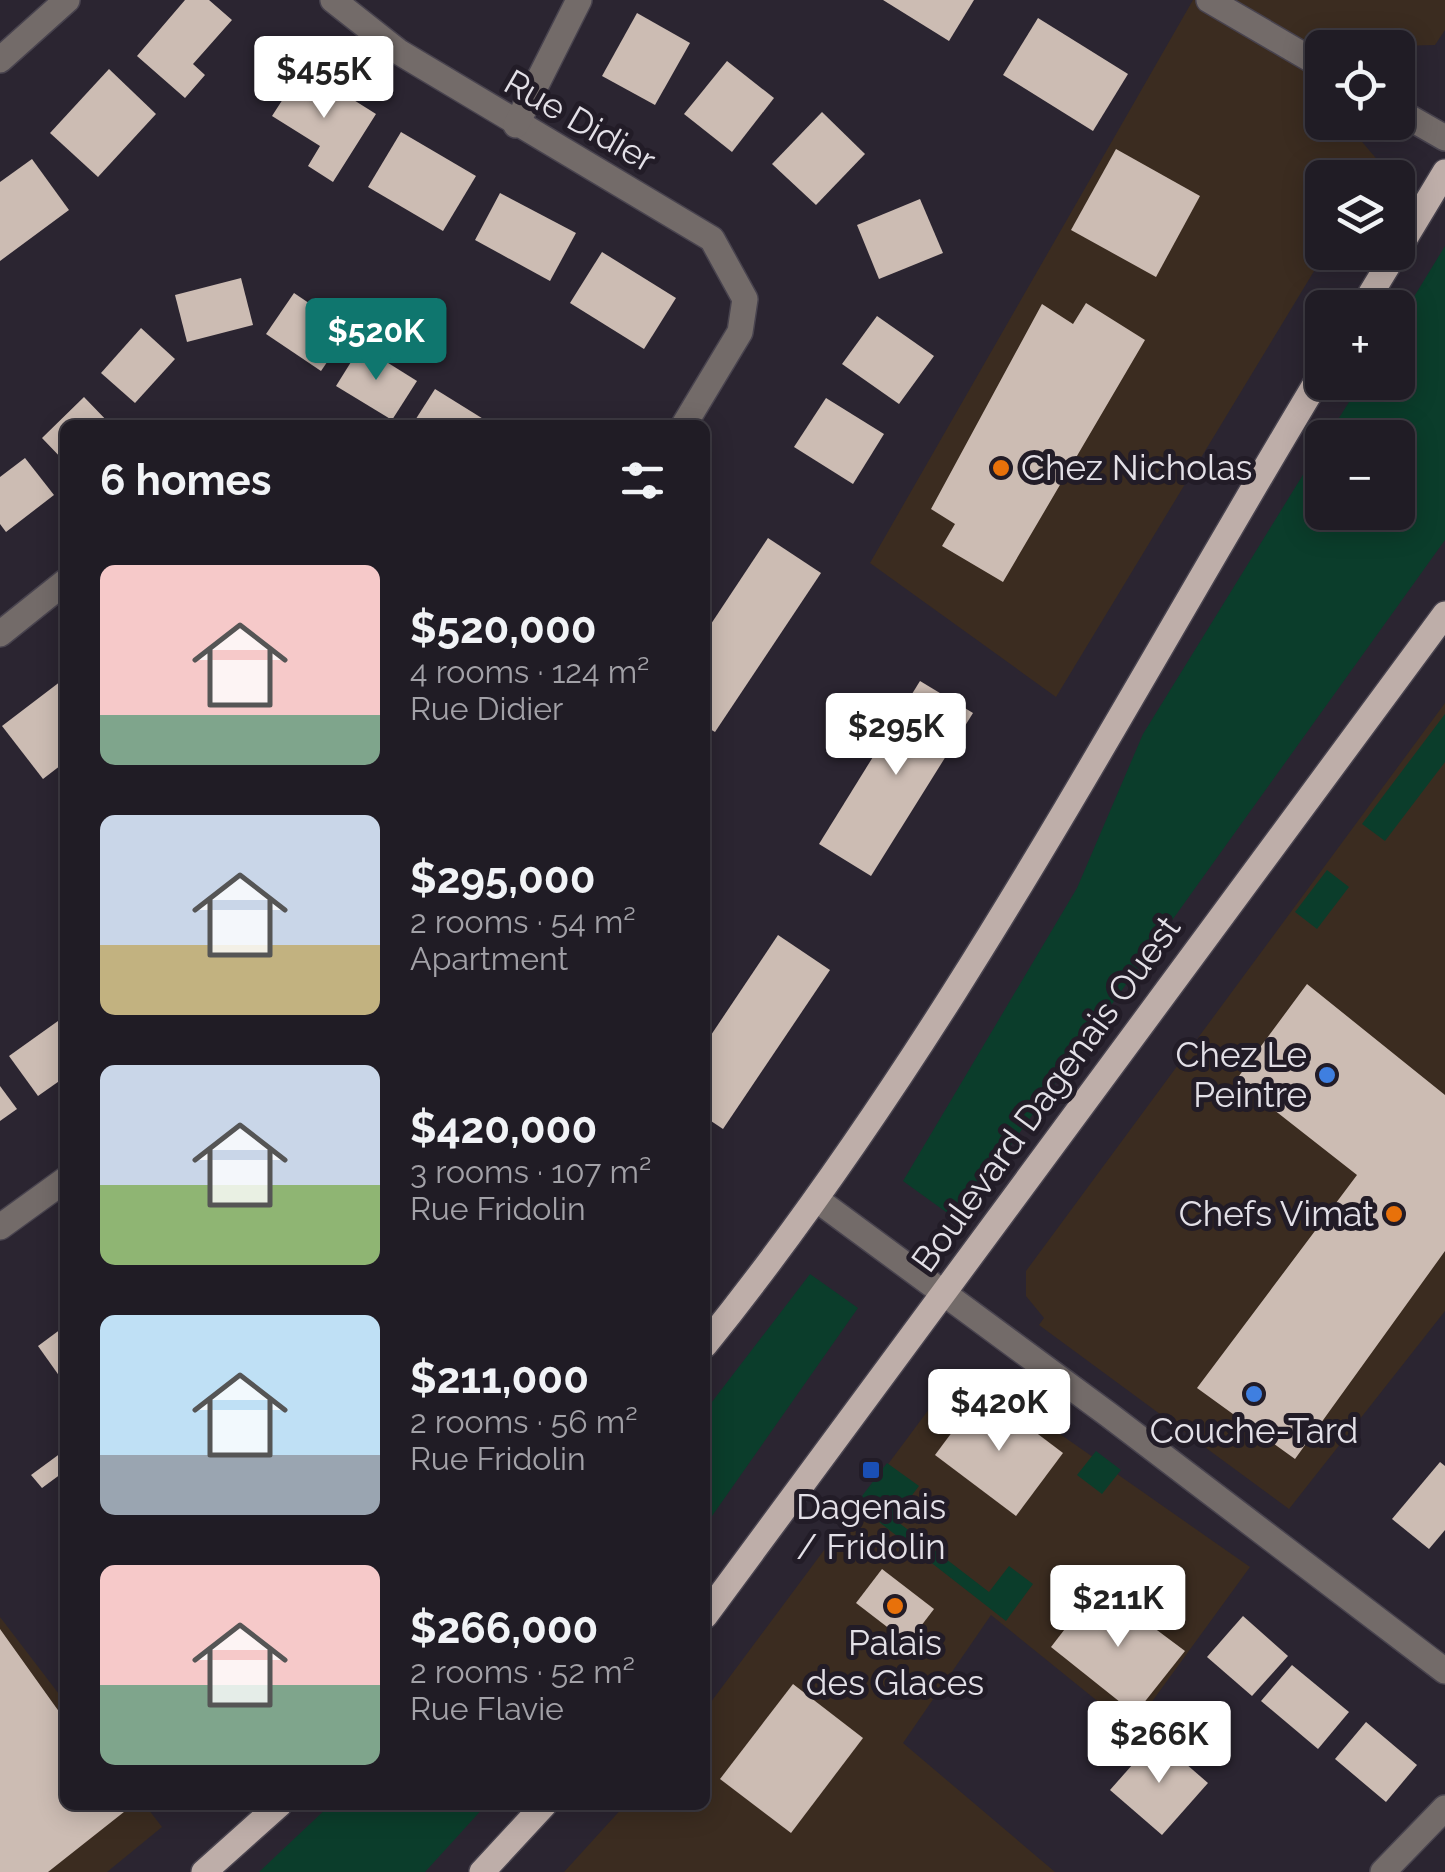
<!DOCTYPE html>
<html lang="en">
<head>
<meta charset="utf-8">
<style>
  body { margin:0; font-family:Raleway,sans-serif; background:#2d2932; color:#f1f3f6; height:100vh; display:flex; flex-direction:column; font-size:38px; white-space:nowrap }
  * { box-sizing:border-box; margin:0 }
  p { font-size:32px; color:#a2a1a7 }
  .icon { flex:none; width:55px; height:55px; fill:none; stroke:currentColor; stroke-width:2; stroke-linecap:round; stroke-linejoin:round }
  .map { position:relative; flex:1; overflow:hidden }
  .panel { position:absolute; left:60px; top:420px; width:650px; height:1390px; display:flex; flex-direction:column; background:#201c25; border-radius:15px; box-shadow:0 5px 25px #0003,0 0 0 2px #3d3a42 }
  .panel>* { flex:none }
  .buttons { position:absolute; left:1305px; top:30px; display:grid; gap:20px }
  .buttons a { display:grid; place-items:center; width:110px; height:110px; border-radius:15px; background:#201c25; box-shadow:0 5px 25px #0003,0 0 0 2px #3d3a42; font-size:50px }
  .price { position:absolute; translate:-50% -85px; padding:0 22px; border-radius:10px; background:#fff; color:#222; font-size:32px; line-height:65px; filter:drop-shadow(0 2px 5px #0008) }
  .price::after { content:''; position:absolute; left:50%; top:60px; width:30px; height:22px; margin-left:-15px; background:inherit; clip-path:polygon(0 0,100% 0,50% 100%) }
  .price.on { background:#0f766e; color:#fff }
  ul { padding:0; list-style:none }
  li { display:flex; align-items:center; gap:30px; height:250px; padding:0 40px }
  li span { display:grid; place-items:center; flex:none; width:280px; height:200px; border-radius:15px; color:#555 }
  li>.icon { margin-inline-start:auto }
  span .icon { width:120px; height:120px; fill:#fffc; stroke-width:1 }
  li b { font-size:42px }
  h2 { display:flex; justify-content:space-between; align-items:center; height:120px; padding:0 40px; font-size:42px }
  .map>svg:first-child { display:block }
</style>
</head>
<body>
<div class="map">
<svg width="1445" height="1872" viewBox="0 0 1445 1872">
  <rect width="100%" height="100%" fill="#2b2531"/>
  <g fill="#3b2c20">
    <polygon points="1193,0 1445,0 1445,30 1435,45 1322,48 1322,122 1346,123 1380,163 1371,177 1322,178 1325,253 1056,697 870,563"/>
    <polygon points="1445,703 1445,1311 1289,1509 1039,1325 1044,1318 1026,1296 1026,1271"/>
    <polygon points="974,1374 1250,1567 1132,1729 991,1615 903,1743 1055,1872 564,1872 625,1805 705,1805 705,1710 944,1389"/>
    <polygon points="0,1617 65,1702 65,1805 145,1805 162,1827 107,1872 0,1872"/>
  </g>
  <g fill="#0b3d2b">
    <polygon points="1445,246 1445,540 957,1220 903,1181 1077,888 1143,734 1322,444 1322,512 1398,512 1398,438 1327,437 1361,383 1398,382 1398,323"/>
    <polygon points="1445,714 1445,762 1385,841 1362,824"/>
    <polygon points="1327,870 1349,887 1317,929 1295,912"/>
    <polygon points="810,1274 858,1308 705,1526 705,1411"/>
    <polygon points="1096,1451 1121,1470 1102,1494 1077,1475"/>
    <polygon points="887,1463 919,1486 894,1519 989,1592 1009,1566 1033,1584 1006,1621 856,1504"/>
    <polygon points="330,1805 486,1805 425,1872 259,1872"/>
  </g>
  <g fill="#ccbcb3">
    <polygon points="185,0 209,0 232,20 193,64 205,75 185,98 137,56"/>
    <polygon points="883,0 974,0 949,41"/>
    <polygon points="637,13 690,43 655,105 602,76"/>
    <polygon points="1038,18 1128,74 1093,131 1003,75"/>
    <polygon points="727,61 774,98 732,152 684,114"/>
    <polygon points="303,68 376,114 333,182 308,166 320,146 272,116"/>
    <polygon points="109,69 156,114 98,177 50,133"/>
    <polygon points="822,112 865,154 816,205 772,164"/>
    <polygon points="401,132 476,176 443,231 368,187"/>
    <polygon points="1116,149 1200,196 1156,277 1071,230"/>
    <polygon points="32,159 69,210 0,261 0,182"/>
    <polygon points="500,193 576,233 550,281 475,240"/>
    <polygon points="920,199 943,253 879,279 857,225"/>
    <polygon points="602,252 676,298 644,349 570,303"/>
    <polygon points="241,278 253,325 187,342 175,295"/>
    <polygon points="294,293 349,330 321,371 266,334"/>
    <polygon points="1086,303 1145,340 1003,582 942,546 955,524 931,509 1042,304 1073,324"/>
    <polygon points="877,316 934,356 899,404 842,364"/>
    <polygon points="141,328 175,359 135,403 101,373"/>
    <polygon points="361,346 417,381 392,420 336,386"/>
    <polygon points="435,389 493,425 412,425"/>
    <polygon points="84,397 111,425 65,425 65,462 42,438"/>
    <polygon points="826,398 884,434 853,484 794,447"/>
    <polygon points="25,458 54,495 6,532 0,524 0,477"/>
    <polygon points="768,538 821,573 715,732 705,726 705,633"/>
    <polygon points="65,678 65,762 43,779 2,726"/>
    <polygon points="920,681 973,713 871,876 819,844"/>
    <polygon points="778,935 830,970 723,1129 705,1117 705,1044"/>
    <polygon points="1307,984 1445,1095 1445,1251 1295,1459 1197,1388 1357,1175 1236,1080"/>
    <polygon points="65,1016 65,1077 38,1096 9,1056"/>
    <polygon points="0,1086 17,1109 0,1121"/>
    <polygon points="65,1326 65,1384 38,1346"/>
    <polygon points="982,1392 1063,1453 1016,1516 935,1455"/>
    <polygon points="65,1450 65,1471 42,1488 31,1475"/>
    <polygon points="1440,1462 1445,1466 1445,1530 1429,1549 1392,1519"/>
    <polygon points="882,1569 934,1609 908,1643 856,1603"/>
    <polygon points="1098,1586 1185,1651 1135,1714 1051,1647"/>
    <polygon points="1243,1616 1288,1656 1252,1696 1207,1657"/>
    <polygon points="0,1629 65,1720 65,1805 129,1808 48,1872 0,1872"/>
    <polygon points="1292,1665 1349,1712 1318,1749 1261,1701"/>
    <polygon points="793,1684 863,1738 791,1833 720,1779"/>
    <polygon points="1366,1722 1417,1765 1386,1802 1335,1759"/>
    <polygon points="1156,1738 1208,1783 1162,1835 1110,1790"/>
  </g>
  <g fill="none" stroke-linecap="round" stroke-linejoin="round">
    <g stroke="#48434e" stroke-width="28">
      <g id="minor">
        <polyline points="333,0 399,52 712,239 745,299 740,332 684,425"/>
        <polyline points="1209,0 1322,66"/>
        <polyline points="0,60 67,0"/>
        <polyline points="1398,111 1445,138"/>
        <polyline points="516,125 579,0"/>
        <polyline points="0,634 65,582"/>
        <polyline points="816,1199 1109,1415 1445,1671"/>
        <polyline points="0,1227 65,1180"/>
        <polyline points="1383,1872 1445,1808"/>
      </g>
    </g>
    <g stroke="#48434e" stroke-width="28">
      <g id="major">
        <polyline points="1398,250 1445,172"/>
        <polyline points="1362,308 1396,252"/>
        <path d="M705,1345C946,1046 1124,701 1322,373"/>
        <polyline points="705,1616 1445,614"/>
        <polyline points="204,1872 279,1805"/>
        <polyline points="482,1872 544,1805"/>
      </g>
    </g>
    <use href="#minor" stroke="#736b69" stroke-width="25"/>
    <use href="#major" stroke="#beaea9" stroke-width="25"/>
  </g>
  <g fill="#e8710a" stroke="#221c27" stroke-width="4">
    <circle cx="1001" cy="468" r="10"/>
    <circle cx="1394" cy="1214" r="10"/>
    <circle cx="895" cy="1606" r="10"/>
  </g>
  <g fill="#3f7fe0" stroke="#221c27" stroke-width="4">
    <circle cx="1327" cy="1075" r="10"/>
    <circle cx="1254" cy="1394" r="10"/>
  </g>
  <rect fill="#1a4fb4" stroke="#221c27" stroke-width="4" x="861" y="1460" width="20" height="20" rx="5"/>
  <g text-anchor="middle" stroke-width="10" stroke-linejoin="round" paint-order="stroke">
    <g font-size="35" fill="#e3e0e7" stroke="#221c27">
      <text transform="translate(580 121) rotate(30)" y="12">Rue Didier</text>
      <text transform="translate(1046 1094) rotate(-54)" y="12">Boulevard Dagenais Ouest</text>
    </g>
    <g font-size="35" fill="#e3e0e7" stroke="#221c27">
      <text x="1021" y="480" text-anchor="start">Chez Nicholas</text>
      <text x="1307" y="1067" text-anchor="end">Chez Le<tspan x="1307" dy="40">Peintre</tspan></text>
      <text x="1374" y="1226" text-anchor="end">Chefs Vimat</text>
      <text x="1254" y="1443">Couche-Tard</text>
      <text x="871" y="1519">Dagenais<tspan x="871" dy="40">/ Fridolin</tspan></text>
      <text x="895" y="1655">Palais<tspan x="895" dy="40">des Glaces</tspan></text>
    </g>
  </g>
</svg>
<div class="buttons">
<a><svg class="icon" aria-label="locate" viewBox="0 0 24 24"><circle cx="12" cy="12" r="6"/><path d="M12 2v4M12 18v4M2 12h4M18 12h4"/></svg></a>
<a><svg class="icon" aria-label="layers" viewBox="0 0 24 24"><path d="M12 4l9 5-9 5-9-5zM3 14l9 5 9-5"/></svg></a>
<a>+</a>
<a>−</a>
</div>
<b class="price" style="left:324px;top:121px">$455K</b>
<b class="price on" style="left:376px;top:383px">$520K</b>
<b class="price" style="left:896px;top:778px">$295K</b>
<b class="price" style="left:999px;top:1454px">$420K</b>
<b class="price" style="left:1118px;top:1650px">$211K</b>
<b class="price" style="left:1159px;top:1786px">$266K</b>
<section class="panel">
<h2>6 homes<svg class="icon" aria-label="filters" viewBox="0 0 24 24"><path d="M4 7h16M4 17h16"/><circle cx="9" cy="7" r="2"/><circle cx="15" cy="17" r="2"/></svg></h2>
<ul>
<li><span style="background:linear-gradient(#f6c9c9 75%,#7fa58c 0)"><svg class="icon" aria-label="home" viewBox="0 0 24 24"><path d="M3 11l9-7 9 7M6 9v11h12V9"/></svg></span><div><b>$520,000</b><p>4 rooms · 124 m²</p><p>Rue Didier</p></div></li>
<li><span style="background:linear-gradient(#c9d6e8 65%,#c2b280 0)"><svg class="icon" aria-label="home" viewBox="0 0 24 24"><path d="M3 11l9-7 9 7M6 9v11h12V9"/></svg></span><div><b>$295,000</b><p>2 rooms · 54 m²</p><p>Apartment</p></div></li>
<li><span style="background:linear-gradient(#c9d6e8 60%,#8fb573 0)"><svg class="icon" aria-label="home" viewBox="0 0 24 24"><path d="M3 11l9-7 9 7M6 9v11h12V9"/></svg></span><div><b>$420,000</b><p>3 rooms · 107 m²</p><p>Rue Fridolin</p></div></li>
<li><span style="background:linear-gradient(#bfe0f5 70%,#9aa5b1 0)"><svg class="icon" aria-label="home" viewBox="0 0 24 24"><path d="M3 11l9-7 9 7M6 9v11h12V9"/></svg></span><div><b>$211,000</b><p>2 rooms · 56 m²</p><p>Rue Fridolin</p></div></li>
<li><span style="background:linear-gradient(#f6c9c9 60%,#7fa58c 0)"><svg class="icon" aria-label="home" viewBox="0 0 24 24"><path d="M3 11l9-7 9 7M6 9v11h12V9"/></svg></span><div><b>$266,000</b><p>2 rooms · 52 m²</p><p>Rue Flavie</p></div></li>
</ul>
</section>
</div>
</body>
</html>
